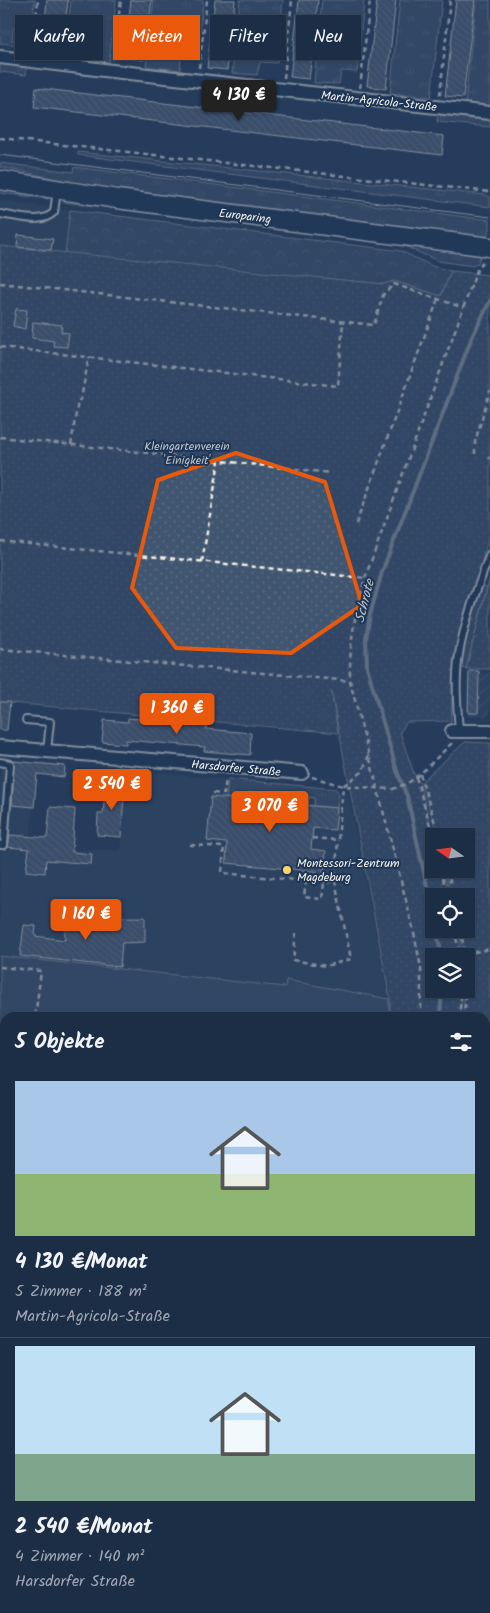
<!DOCTYPE html>
<html lang="de">
<head>
<meta charset="utf-8">
<style>
  body { margin:0; font-family:Kalam,sans-serif; background:#25364d; color:#f1f3f6; height:100vh; display:flex; flex-direction:column; font-size:19px; white-space:nowrap }
  * { box-sizing:border-box; margin:0 }
  p { font-size:16px; color:#a0a8b3 }
  .icon { flex:none; width:28px; height:28px; fill:none; stroke:currentColor; stroke-width:2; stroke-linecap:round; stroke-linejoin:round }
  .map { position:relative; flex:1; overflow:hidden }
  .details { position:absolute; left:0px; top:1012px; width:490px; height:601px; display:flex; flex-direction:column; background:#1c2e46; border-radius:15px 15px 0 0; box-shadow:0 1px 4px #0004,0 0 0 1px #3a4a5f }
  .details>* { flex:none }
  .guide { position:absolute; left:15px; top:15px; width:460px; height:45px; display:flex; gap:10px }
  .needle { width:32px; rotate:284deg }
  .tools { position:absolute; left:425px; top:828px; display:grid; gap:10px }
  .tools a { display:grid; place-items:center; width:50px; height:50px; border-radius:0px; background:#1c2e46; box-shadow:0 1px 4px #0004,0 0 0 1px #3a4a5f; font-size:25px }
  .price { position:absolute; translate:-50% -42px; padding:0 11px; border-radius:5px; background:#ea580c; color:#fff; font-size:16px; line-height:32px; filter:drop-shadow(0 1px 2px #0008) }
  .price::after { content:''; position:absolute; left:50%; top:30px; width:15px; height:11px; margin-left:-8px; background:inherit; clip-path:polygon(0 0,100% 0,50% 100%) }
  .price.active { background:#222; color:#fff }
  ul { padding:0; list-style:none }
  li { display:grid; align-content:center; gap:10px; height:265px; padding:0 15px }
  li+li { border-top:1px solid #3a4a5f }
  li span { display:grid; place-items:center; height:155px; border-radius:0px; color:#555 }
  li>.icon { margin-inline-start:auto }
  span .icon { width:90px; height:90px; fill:#fffc; stroke-width:1 }
  li b { font-size:21px }
  h2 { display:flex; justify-content:space-between; align-items:center; height:60px; padding:0 15px; font-size:21px }
  .tag { padding:0 18px; border-radius:0px; background:#1c2e46; box-shadow:0 1px 4px #0004,0 0 0 1px #3a4a5f; font-size:18px; line-height:45px }
  .tag.active { background:#ea580c; color:#fff }
  .map>svg:first-child { display:block }
</style>
</head>
<body>
<div class="map">
<svg width="490" height="1613" viewBox="0 0 490 1613">
  <defs>
    <pattern id="industrial-furrows" width="10" height="10" patternUnits="userSpaceOnUse" patternTransform="scale(1.25)"><rect width="10" height="10" fill="#334966"/><path d="M-1 1l2-2M0 10L10 0M9 11l2-2" fill="none" stroke="#51647c"/></pattern>
    <pattern id="grass-tufts" width="24" height="20" patternUnits="userSpaceOnUse" patternTransform="scale(1.25)"><rect width="24" height="20" fill="#40546f"/><path d="M3 7l-1-3M5 7V3M7 7l1-3M15 17l-1-3M17 17v-4M19 17l1-3" fill="none" stroke="#5c6d84"/></pattern>
    <pattern id="forest-crowns" width="20" height="18" patternUnits="userSpaceOnUse" patternTransform="scale(1.25)"><rect width="20" height="18" fill="#40546f"/><path d="M2 6a3 3 0 1 1 6 0M12 15a3 3 0 1 1 6 0" fill="none" stroke="#5c6d84"/></pattern>
    <pattern id="park-dots" width="8" height="8" patternUnits="userSpaceOnUse" patternTransform="scale(1.25)"><rect width="8" height="8" fill="#40546f"/><path d="M2 2h.1M6 6h.1" fill="none" stroke="#5c6d84" stroke-width="1.8" stroke-linecap="round"/></pattern>
    <pattern id="building-back-hatch" width="6" height="6" patternUnits="userSpaceOnUse" patternTransform="scale(1.25)"><rect width="6" height="6" fill="#52647b"/><path d="M-1 5l2 2M0 0l6 6M5-1l2 2" fill="none" stroke="#6c7b8e"/></pattern>
  </defs>
  <rect width="100%" height="100%" fill="#263d5d"/>
  <filter id="ink" filterUnits="userSpaceOnUse"><feTurbulence type="fractalNoise" baseFrequency=".02" numOctaves="2"/><feDisplacementMap in="SourceGraphic" scale="10" xChannelSelector="R" yChannelSelector="G"/><feConvolveMatrix kernelMatrix="1 2 1 2 8 2 1 2 1" color-interpolation-filters="sRGB"/></filter>
  <g filter="url(#ink)">
    <g fill="#334966">
      <polygon points="0,200 70,210 65,253 0,246"/>
      <polygon points="0,759 38,763 29,849 120,850 127,769 348,793 389,999 286,980 285,987 0,956"/>
      <rect x="485" y="1413" width="5" height="89"/>
    </g>
    <polygon fill="url(#industrial-furrows)" points="468,673 490,673 490,716 467,716"/>
    <g fill="url(#grass-tufts)" stroke="#9aa2ac">
      <polygon points="0,0 35,0 31,31 13,28 12,40 30,41 30,46 0,43"/>
      <polygon points="71,0 116,0 109,62 65,57"/>
      <polygon points="154,0 203,0 197,56 181,55 180,70 146,66"/>
      <polygon points="240,0 283,0 277,63 260,62 257,75 232,73"/>
      <polygon points="322,0 364,0 357,72 341,71 339,84 314,83"/>
      <polygon points="400,0 442,0 431,97 390,93"/>
      <polygon points="476,0 490,0 490,107 465,104"/>
      <polygon points="0,61 27,64 26,75 0,72"/>
      <polygon points="438,112 490,118 490,127 437,122"/>
      <polygon points="78,152 486,195 490,197 490,207 78,155"/>
      <polygon points="0,163 73,172 74,167 490,220 490,229 486,238 95,187 0,167"/>
      <polygon points="0,190 48,197 49,199 0,193"/>
      <polygon points="67,199 481,252 478,263 473,266 438,261 402,245 63,202"/>
      <polygon points="482,586 487,587 466,669 461,668 464,645"/>
      <polygon points="228,779 336,789 339,794 337,808 314,806 315,798 309,797 308,806 254,801 254,793 248,792 247,800 226,798"/>
    </g>
    <polygon fill="url(#forest-crowns)" stroke="#9aa2ac" points="70,210 401,251 432,266 451,271 441,296 394,281 384,284 65,254"/>
    <g fill="url(#park-dots)" stroke="#9aa2ac">
      <polygon points="0,246 384,284 394,281 441,296 451,271 490,275 490,534 458,640 453,669 451,721 407,722 400,732 414,774 419,781 434,836 434,869 444,869 449,896 434,896 434,929 456,929 462,956 434,956 434,989 463,989 460,1017 390,1017 390,999 331,690 338,733 0,702"/>
      <polygon points="490,577 490,669 466,669"/>
      <polygon points="465,742 490,743 490,1362 485,1359 485,1018 463,1017 466,956 464,956 458,929 466,929 466,896 451,896 445,869 466,869 466,836 438,836 421,782"/>
      <polygon points="0,1184 5,1187 5,1386 0,1386"/>
      <polygon points="485,1369 490,1373 490,1405 485,1405"/>
      <polygon points="485,1502 490,1502 490,1613 386,1613 386,1609 485,1609"/>
      <polygon points="245,1609 383,1609 383,1613 244,1613"/>
    </g>
    <g fill="#40546f" stroke="#9aa2ac">
      <polygon points="0,956 285,987 286,980 389,999 389,1017 5,1018 5,1187 0,1184"/>
      <polygon points="0,1402 5,1403 5,1492 0,1492"/>
    </g>
    <g fill="none" stroke-linecap="round" stroke-linejoin="round">
      <g stroke="#9fa7ae" stroke-width="4">
        <polyline points="434,918 407,796 397,771 367,667 366,638 370,615 382,572 472,337 490,301"/>
        <polyline points="436,929 442,956"/>
        <polyline points="440,1018 442,989"/>
        <polyline points="408,1613 409,1609"/>
      </g>
    </g>
    <g fill="url(#building-back-hatch)" stroke="#f4f1e8">
      <polygon points="47,0 68,0 62,51 42,48"/>
      <polygon points="131,0 152,0 144,60 124,58"/>
      <polygon points="215,0 235,0 227,70 207,68"/>
      <polygon points="299,0 318,0 309,79 290,77"/>
      <polygon points="377,0 396,0 386,89 367,86"/>
      <polygon points="456,0 475,0 463,98 445,96"/>
      <polygon points="36,88 444,136 442,155 34,107"/>
      <polygon points="18,235 53,239 51,250 17,247"/>
      <polygon points="16,309 27,310 25,329 13,326"/>
      <polygon points="33,322 62,325 61,332 69,333 67,347 53,346 54,341 32,338"/>
      <polygon points="469,671 479,671 478,713 468,713"/>
      <polygon points="0,702 10,702 7,730 0,730"/>
      <polygon points="128,718 207,725 206,729 251,733 250,755 204,751 205,747 126,740 126,744 102,742 104,720 128,722"/>
      <polygon points="14,761 65,766 64,777 37,774 34,807 12,805"/>
      <polygon points="106,781 125,783 121,837 97,835 98,814 103,814"/>
      <polygon points="211,797 337,808 335,830 313,828 311,849 326,851 324,872 226,863 227,843 207,841"/>
      <polygon points="50,807 75,809 72,852 92,854 91,864 46,860 45,873 26,871 29,849 8,847 10,835 47,838"/>
      <polygon points="145,917 145,942 122,943 120,967 20,956 24,925 36,926 35,936 65,940 65,918"/>
    </g>
    <g fill="none" stroke-linecap="round" stroke-linejoin="round">
      <g stroke="#f4f1e8" stroke-width="10">
        <g id="lane">
          <path d="M0,214C16,216 42,225 54,212L57,190"/>
          <polyline points="26,720 50,722 47,751"/>
          <path d="M459,731C457,705 455,679 459,654C465,619 478,586 490,554"/>
          <polyline points="0,762 10,764 4,845 0,845"/>
          <polyline points="0,1114 5,1118"/>
          <polyline points="485,1365 490,1369"/>
        </g>
      </g>
      <g stroke="#f4f1e8" stroke-width="16">
        <g id="street">
          <polyline points="0,57 112,71 490,113"/>
          <polyline points="452,731 490,731"/>
          <polyline points="0,747 302,773"/>
          <polyline points="0,1568 5,1568"/>
        </g>
      </g>
      <g stroke="#f4f1e8" stroke-width="21">
        <polyline id="secondary" points="0,180 117,199 490,247"/>
      </g>
      <g stroke="#f4f1e8" stroke-width="2.5" stroke-dasharray="5 4" stroke-linecap="butt">
        <polyline points="32,51 38,0"/>
        <polyline points="113,60 121,0"/>
        <polyline points="199,68 207,0"/>
        <polyline points="284,78 292,0"/>
        <polyline points="360,88 370,0"/>
        <polyline points="440,95 450,0"/>
        <polyline points="0,138 490,192"/>
        <polyline points="0,283 374,325 383,295 394,284 464,308"/>
        <polyline points="0,347 338,386 343,322"/>
        <polyline points="0,437 332,473"/>
        <polyline points="71,445 78,401 81,399 89,357"/>
        <polyline points="475,454 475,442 490,391"/>
        <polyline points="488,458 490,458"/>
        <polyline points="356,524 438,299"/>
        <polyline points="489,536 490,537"/>
        <polyline points="0,541 365,578"/>
        <polyline points="202,562 219,461"/>
        <polyline points="0,649 350,681"/>
        <polyline points="420,774 439,836"/>
        <polyline points="312,777 343,786 393,789 408,783 420,774 453,742"/>
        <polyline points="416,777 434,840"/>
        <polyline points="213,793 224,794 226,779"/>
        <polyline points="312,838 338,840 343,786 362,772 369,755"/>
        <polyline points="190,845 224,847 222,873 306,881 304,897 322,899 324,883 334,881"/>
        <polyline points="441,869 447,896"/>
        <polyline points="448,869 453,896"/>
        <polyline points="324,883 325,861"/>
        <polyline points="454,929 460,956"/>
        <polyline points="460,929 466,956"/>
        <polyline points="296,933 293,960 326,966 351,959 335,881 338,840"/>
        <polyline points="465,954 490,949"/>
        <polyline points="0,967 41,971 35,1018"/>
        <path d="M421,1018V968L413,928L350,681C349,645 355,612 365,578L477,270L483,261"/>
        <polyline points="459,1018 462,989"/>
        <polyline points="464,1018 468,971 466,960"/>
        <polyline points="0,1104 3,1086 5,1087"/>
        <polyline points="485,1325 490,1325"/>
        <polyline points="0,1391 5,1392"/>
        <polyline points="485,1408 490,1408"/>
        <polyline points="300,1613 301,1609"/>
        <polyline points="379,1613 380,1609"/>
        <polyline points="392,1613 393,1609"/>
        <polyline points="423,1613 424,1609"/>
        <polyline points="430,1613 430,1609"/>
      </g>
      <use href="#lane" stroke="#1d3557" stroke-width="6"/>
      <use href="#street" stroke="#1d3557" stroke-width="12"/>
      <use href="#secondary" stroke="#1d3557" stroke-width="18"/>
      <polyline stroke="#f4f1e8" stroke-width="1" points="0,155 490,217"/>
    </g>
  </g>
  <path d="M0 0H490V1613H0ZM236,453L325,482L362,605L291,653L176,648L132,588L158,480Z" fill="#263d5d" fill-opacity=".55" fill-rule="evenodd"/>
  <path fill="none" stroke="#e8590c" stroke-width="4" stroke-linejoin="round" d="M236,453L325,482L362,605L291,653L176,648L132,588L158,480Z"/>
  <circle fill="#ffd166" stroke="#1d3557" stroke-width="2" cx="287" cy="870" r="5"/>
  <g text-anchor="middle" stroke-width="4" stroke-linejoin="round" paint-order="stroke">
    <g font-size="12" fill="#f4f1e8" stroke="#1d3557">
      <text transform="translate(379 101) rotate(6)" y="4">Martin-Agricola-Straße</text>
      <text transform="translate(245 216) rotate(7)" y="4">Europaring</text>
      <text transform="translate(236 768) rotate(5)" y="4">Harsdorfer Straße</text>
    </g>
    <g font-size="12" fill="#bec2c4" stroke="#1d3557">
      <text x="187" y="450">Kleingartenverein<tspan x="187" dy="14">'Einigkeit'</tspan></text>
    </g>
    <g font-size="12" fill="#f4f1e8" stroke="#1d3557" text-anchor="start">
      <text x="297" y="867">Montessori-Zentrum<tspan x="297" dy="14">Magdeburg</tspan></text>
    </g>
    <g font-size="14" font-style="italic" fill="#bcbfc2" stroke="#1d3557">
      <text transform="translate(364 601) rotate(-76)" y="5">Schrote</text>
    </g>
  </g>
</svg>
<div class="tools">
<a><svg class="needle" viewBox="-14 -14 28 28"><path d="M0-13l5 13h-10z" fill="#e53935"/><path d="M0 13l5-13h-10z" fill="#a0a8b3"/></svg></a>
<a><svg class="icon" aria-label="locate" viewBox="0 0 24 24"><circle cx="12" cy="12" r="6"/><path d="M12 2v4M12 18v4M2 12h4M18 12h4"/></svg></a>
<a><svg class="icon" aria-label="layers" viewBox="0 0 24 24"><path d="M12 4l9 5-9 5-9-5zM3 14l9 5 9-5"/></svg></a>
</div>
<b class="price active" style="left:239px;top:122px">4 130 €</b>
<b class="price" style="left:177px;top:735px">1 360 €</b>
<b class="price" style="left:112px;top:811px">2 540 €</b>
<b class="price" style="left:270px;top:833px">3 070 €</b>
<b class="price" style="left:86px;top:941px">1 160 €</b>
<div class="guide">
<a class="tag">Kaufen</a>
<a class="tag active">Mieten</a>
<a class="tag">Filter</a>
<a class="tag">Neu</a>
</div>
<section class="details">
<h2>5 Objekte<svg class="icon" aria-label="filters" viewBox="0 0 24 24"><path d="M4 7h16M4 17h16"/><circle cx="9" cy="7" r="2"/><circle cx="15" cy="17" r="2"/></svg></h2>
<ul>
<li><span style="background:linear-gradient(#a9c7e8 60%,#8fb573 0)"><svg class="icon" aria-label="home" viewBox="0 0 24 24"><path d="M3 11l9-7 9 7M6 9v11h12V9"/></svg></span><div><b>4 130 €/Monat</b><p>5 Zimmer · 188 m²</p><p>Martin-Agricola-Straße</p></div></li>
<li><span style="background:linear-gradient(#bfe0f5 70%,#7fa58c 0)"><svg class="icon" aria-label="home" viewBox="0 0 24 24"><path d="M3 11l9-7 9 7M6 9v11h12V9"/></svg></span><div><b>2 540 €/Monat</b><p>4 Zimmer · 140 m²</p><p>Harsdorfer Straße</p></div></li>
</ul>
</section>
</div>
</body>
</html>
